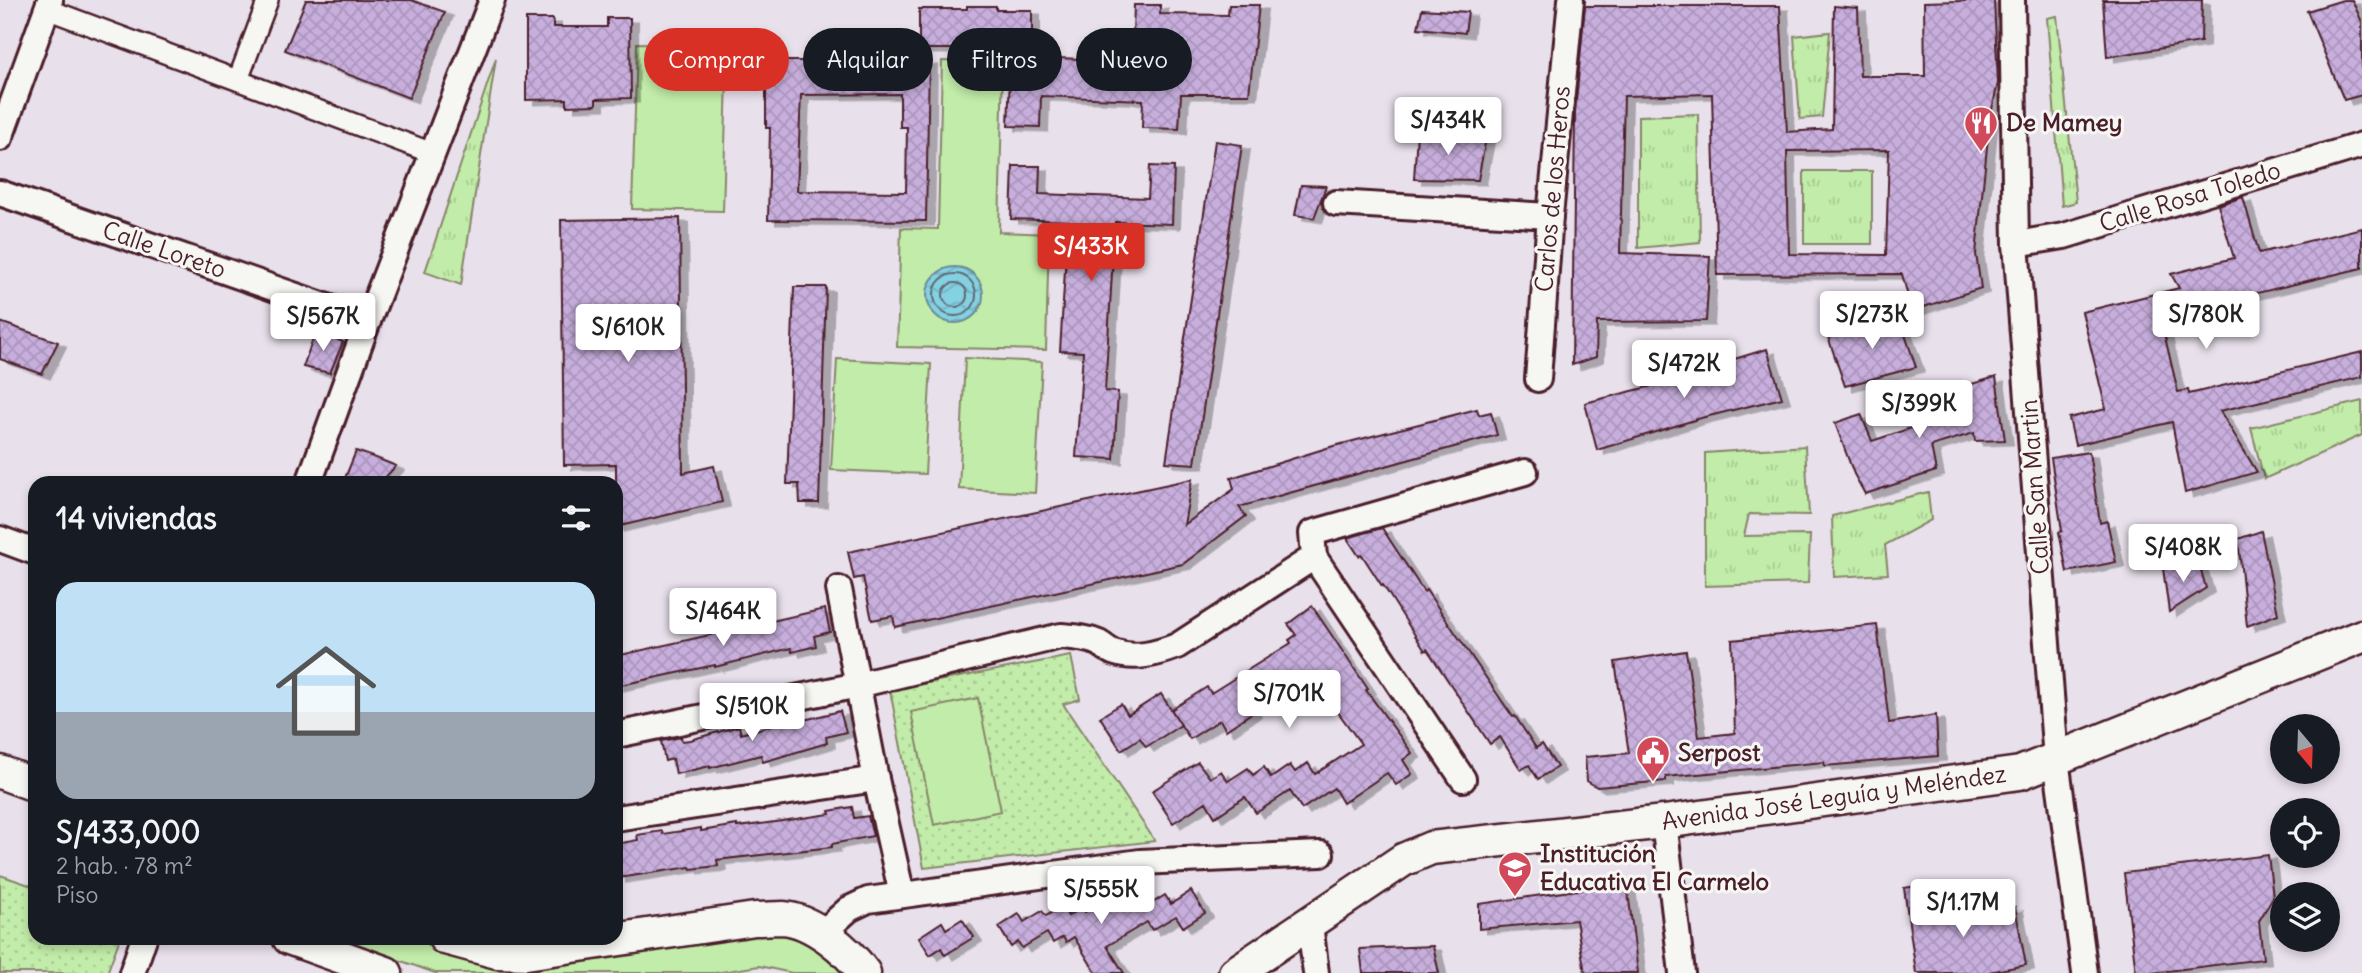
<!DOCTYPE html>
<html lang="es">
<head>
<meta charset="utf-8">
<style>
  body { margin:0; font-family:Delius,sans-serif; background:#20242c; color:#f1f3f6; height:100vh; display:flex; flex-direction:column; font-size:26px; white-space:nowrap }
  * { box-sizing:border-box; margin:0 }
  p { font-size:23px; color:#9ea1a6 }
  .icon { flex:none; width:38px; height:38px; fill:none; stroke:currentColor; stroke-width:2; stroke-linecap:round; stroke-linejoin:round }
  .map { position:relative; flex:1; overflow:hidden }
  .sheet { position:absolute; left:28px; top:476px; width:595px; height:469px; display:flex; flex-direction:column; background:#171b24; border-radius:21px; box-shadow:0 4px 10px #0003 }
  .sheet>* { flex:none }
  .banner { position:absolute; left:644px; top:28px; width:665px; height:63px; display:flex; gap:14px }
  .needle { width:46px; rotate:161deg }
  .buttons { position:absolute; left:2270px; top:714px; display:grid; gap:14px }
  .buttons a { display:grid; place-items:center; width:70px; height:70px; border-radius:50%; background:#171b24; box-shadow:0 4px 10px #0003; font-size:35px }
  .price { position:absolute; translate:-50% -60px; padding:0 16px; border-radius:7px; background:#fff; color:#222; font-size:23px; line-height:46px; filter:drop-shadow(0 2px 4px #0008) }
  .price::after { content:''; position:absolute; left:50%; top:42px; width:21px; height:16px; margin-left:-10px; background:inherit; clip-path:polygon(0 0,100% 0,50% 100%) }
  .price.current { background:#d93025; color:#fff }
  ul { padding:0; list-style:none }
  li { display:grid; align-content:center; gap:14px; height:371px; padding:0 28px }
  li span { display:grid; place-items:center; height:217px; border-radius:21px; color:#555 }
  li>.icon { margin-inline-start:auto }
  span .icon { width:126px; height:126px; fill:#fffc; stroke-width:1 }
  li b { font-size:30px }
  h2 { display:flex; justify-content:space-between; align-items:center; height:84px; padding:0 28px; font-size:30px }
  .chip { padding:0 24px; border-radius:32px; background:#171b24; box-shadow:0 4px 10px #0003; font-size:24px; line-height:63px }
  .chip.current { background:#d93025; color:#fff }
  .map>svg:first-child { display:block }
</style>
</head>
<body>
<div class="map">
<svg width="2362" height="973" viewBox="0 0 2362 973">
  <defs>
    <pattern id="grass-tufts" width="24" height="20" patternUnits="userSpaceOnUse" patternTransform="scale(1.75)"><rect width="24" height="20" fill="#c2eca9"/><path d="M3 7l-1-3M5 7V3M7 7l1-3M15 17l-1-3M17 17v-4M19 17l1-3" fill="none" stroke="#a8ca92"/></pattern>
    <pattern id="park-dots" width="8" height="8" patternUnits="userSpaceOnUse" patternTransform="scale(1.75)"><rect width="8" height="8" fill="#c2eca9"/><path d="M2 2h.1M6 6h.1" fill="none" stroke="#a8ca92" stroke-width="1.8" stroke-linecap="round"/></pattern>
    <pattern id="water-waves" width="16" height="10" patternUnits="userSpaceOnUse" patternTransform="scale(1.75)"><rect width="16" height="10" fill="#83d1e1"/><path d="M0 5q4-4 8 0t8 0" fill="none" stroke="#73b3c1"/></pattern>
    <pattern id="building-cross-hatch" width="8" height="8" patternUnits="userSpaceOnUse" patternTransform="scale(1.75)"><rect width="8" height="8" fill="#c7aedc"/><path d="M0 0l8 8M0 8l8-8" fill="none" stroke="#ac95bd"/></pattern>
    <filter id="shadow"><feDropShadow dx="8" dy="4.5" stdDeviation="0" flood-color="#0004"/></filter>
  </defs>
  <rect width="100%" height="100%" fill="#e8e0eb"/>
  <filter id="ink" filterUnits="userSpaceOnUse"><feTurbulence type="fractalNoise" baseFrequency=".0143" numOctaves="2"/><feDisplacementMap in="SourceGraphic" scale="14" xChannelSelector="R" yChannelSelector="G"/><feConvolveMatrix kernelMatrix="1 2 1 2 8 2 1 2 1" color-interpolation-filters="sRGB"/></filter>
  <g filter="url(#ink)">
    <g fill="url(#grass-tufts)" stroke="#86866a" stroke-width="2">
      <polygon points="2057,16 2076,202 2062,206 2047,18"/>
      <polygon points="1830,32 1822,117 1800,119 1794,36"/>
      <polygon points="496,58 461,285 425,272"/>
      <polygon points="1698,114 1700,242 1638,248 1638,116"/>
      <rect x="1804" y="171" width="68" height="73"/>
      <polygon points="2362,401 2362,435 2264,479 2251,428"/>
      <polygon points="1805,446 1809,515 1749,514 1744,536 1810,535 1808,583 1705,586 1705,453"/>
      <polygon points="1928,492 1931,520 1885,545 1888,574 1834,577 1832,516"/>
    </g>
    <g fill="url(#park-dots)" stroke="#86866a" stroke-width="2">
      <polygon points="1071,656 1080,699 1063,704 1155,841 924,868 890,690"/>
      <polygon points="0,875 35,887 35,938 120,938 107,973 0,973"/>
    </g>
    <g fill="#c2eca9" stroke="#86866a" stroke-width="2">
      <polygon points="637,43 728,45 723,211 632,209"/>
      <polygon points="942,61 1003,62 999,232 1049,234 1046,350 897,347 901,228 938,229"/>
      <polygon points="965,358 1042,362 1035,493 959,489"/>
      <polygon points="837,359 931,364 925,474 831,470"/>
      <polygon points="978,698 1001,811 934,825 911,712"/>
      <path d="M759,930C798,936 819,945 846,973H792L759,966L715,973H435L337,938H423L455,951Z"/>
    </g>
    <circle fill="url(#water-waves)" stroke="#6c8a98" stroke-width="2" cx="955" cy="295" r="28"/>
    <g fill="none" stroke-linecap="round" stroke-linejoin="round">
      <g stroke="#616674" stroke-width="2">
        <circle cx="955" cy="295" r="21"/>
        <circle cx="955" cy="295" r="12"/>
      </g>
    </g>
    <g fill="url(#building-cross-hatch)" stroke="#4a1f2b" stroke-width="2" fill-rule="evenodd" filter="url(#shadow)">
      <polygon points="306,0 411,0 445,12 409,98 285,50"/>
      <path d="M1994,0L1998,83L1990,118L1976,254L1981,288L1912,311L1902,274L1717,275L1712,94L1624,96L1620,253L1710,256L1706,321L1597,322L1596,357L1572,365L1575,113L1585,6H1780L1787,132L1832,129L1834,6L1858,8L1860,76H1925L1924,2ZM1889,150L1886,255L1789,254L1787,151Z"/>
      <polygon points="2103,0 2202,0 2201,42 2107,57"/>
      <polygon points="2343,0 2352,0 2362,22 2362,95 2344,100 2307,11"/>
      <polygon points="1134,5 1160,5 1160,14 1228,15 1229,5 1259,5 1249,94 1181,94 1179,129 1142,128 1143,100 1041,96 1040,127 1008,126 1011,49 919,49 919,9 967,9 967,6 996,6 996,10 1032,10 1032,57 1132,61"/>
      <polygon points="1422,9 1468,12 1465,33 1418,28"/>
      <polygon points="607,18 630,18 631,98 596,99 596,105 567,106 567,99 526,100 526,19 553,19 553,27 607,27"/>
      <path d="M766,61H929L926,221L768,220L770,128H766ZM900,94V127H907L906,192L797,191L801,95Z"/>
      <polygon points="1417,133 1446,133 1486,138 1478,180 1414,179"/>
      <polygon points="1215,141 1242,145 1195,464 1166,462"/>
      <polygon points="1013,166 1040,166 1039,194 1148,198 1150,166 1174,167 1172,224 1115,222 1105,391 1118,392 1114,459 1076,457 1083,352 1060,351 1068,221 1011,219"/>
      <polygon points="1301,185 1326,186 1314,218 1295,215"/>
      <polygon points="2243,197 2259,253 2362,228 2362,268 2160,316 2178,392 2188,390 2189,394 2362,352 2362,377 2220,411 2257,472 2185,493 2172,422 2075,445 2069,418 2106,409 2082,312 2179,288 2171,274 2234,258 2218,205"/>
      <polygon points="680,218 683,473 714,466 722,502 616,527 616,464 564,465 561,220"/>
      <polygon points="794,287 826,287 819,503 800,503 799,484 787,484"/>
      <polygon points="1898,314 1916,367 1845,386 1828,337"/>
      <polygon points="0,322 58,342 42,374 0,359"/>
      <polygon points="316,330 343,342 330,373 303,367"/>
      <polygon points="1767,349 1782,398 1701,418 1597,450 1585,403 1703,373 1702,369"/>
      <polygon points="1996,377 2005,440 1975,441 1974,433 1931,446 1936,471 1865,494 1854,474 1835,423 1861,414 1872,441 1971,408 1968,385"/>
      <polygon points="1477,409 1479,415 1491,412 1497,435 1239,507 1246,516 1183,564 895,627 893,616 872,620 863,577 854,579 848,552 1192,479 1184,525 1234,489 1231,478 1330,447"/>
      <polygon points="356,451 376,458 396,466 380,483 343,483"/>
      <polygon points="2089,452 2100,523 2107,521 2116,562 2067,572 2059,532 2062,531 2051,458"/>
      <polygon points="1382,528 1424,592 1426,590 1513,717 1515,716 1536,748 1542,744 1557,767 1538,779 1529,765 1521,770 1500,737 1490,744 1427,649 1425,651 1383,585 1382,586 1362,555 1359,556 1347,538"/>
      <polygon points="2261,531 2278,614 2247,626 2238,539"/>
      <polygon points="2199,563 2206,588 2169,612 2163,568"/>
      <polygon points="1312,606 1368,689 1366,690 1412,753 1403,760 1412,774 1396,785 1387,773 1343,803 1334,788 1302,809 1290,791 1256,813 1245,797 1215,817 1206,802 1173,823 1152,791 1198,762 1210,778 1221,771 1228,781 1248,768 1253,775 1264,767 1271,778 1290,765 1295,772 1308,763 1315,774 1361,744 1309,672 1251,709 1253,712 1226,730 1220,720 1190,739 1171,710 1207,687 1211,693 1291,643 1289,640 1296,635 1288,624"/>
      <polygon points="825,609 830,632 814,636 816,646 792,652 791,648 715,667 715,665 616,686 616,656"/>
      <polygon points="1877,625 1889,723 1936,715 1938,756 1825,766 1824,762 1666,777 1666,781 1597,787 1587,781 1585,757 1629,753 1615,662 1686,651 1699,737 1735,733 1732,640"/>
      <polygon points="1161,694 1181,725 1146,747 1140,738 1121,750 1100,717 1121,704 1128,715"/>
      <polygon points="840,711 846,732 826,737 827,743 763,762 761,755 710,768 710,766 676,774 673,759 665,761 661,741 681,737 682,741 690,740 739,726 741,734 791,720 792,723"/>
      <polygon points="852,807 854,818 868,816 873,836 832,844 832,847 717,860 718,866 691,869 690,867 618,878 616,844 638,840 637,835 662,831 663,834 701,828 701,831 737,825 737,827 775,822 830,814 829,811"/>
      <polygon points="2268,855 2273,897 2259,921 2263,959 2152,973 2136,973 2124,873"/>
      <polygon points="1627,883 1638,973 1585,973 1576,920 1479,929 1479,904"/>
      <polygon points="1923,885 1928,919 1969,911 1970,915 2015,907 2026,965 1984,973 1916,973 1904,888"/>
      <polygon points="1191,891 1205,913 1183,927 1176,916 1152,930 1147,922 1107,946 1124,973 1096,973 1074,937 1066,942 1063,937 1053,943 1047,933 1022,948 1018,942 1011,947 999,927 1019,914 1024,922 1042,911 1046,916 1062,906 1068,916 1082,907 1085,912 1102,901 1108,910 1121,902 1125,908 1144,897 1149,905 1165,895 1171,904"/>
      <polygon points="962,919 974,937 945,955 941,948 930,955 919,937 942,922 946,929"/>
      <polygon points="1433,946 1439,973 1363,973 1360,949"/>
    </g>
    <g fill="none" stroke-linecap="round" stroke-linejoin="round">
      <g stroke="#4a1f2b" stroke-width="24">
        <g id="pedestrian">
          <polyline points="47,9 432,153"/>
          <polyline points="238,80 268,0"/>
        </g>
      </g>
      <g stroke="#4a1f2b" stroke-width="30">
        <g id="minor">
          <polyline points="2012,0 2016,244 2056,759 2085,973"/>
          <polyline points="0,138 50,0"/>
          <polyline points="0,193 368,321"/>
          <polyline points="1336,203 1550,216"/>
          <polyline points="2016,244 2064,236 2362,145"/>
          <polyline points="1538,379 1550,216 1571,0"/>
          <polyline points="309,483 368,321 492,0"/>
          <polyline points="0,539 35,552"/>
          <polyline points="1314,557 1463,779"/>
          <polyline points="839,589 876,779 902,895"/>
          <path d="M616,735L858,685L1061,636C1075,637 1087,638 1099,643C1104,646 1108,650 1113,652C1134,660 1156,654 1177,646L1314,557L1312,533L1525,472"/>
          <polyline points="616,818 876,779"/>
          <polyline points="1664,822 1682,973"/>
          <polyline points="1310,924 1316,973"/>
          <polyline points="821,934 849,909 868,900 1140,862 1321,854"/>
          <polyline points="132,973 144,938"/>
        </g>
      </g>
      <g stroke="#4a1f2b" stroke-width="37">
        <g id="tertiary">
          <polyline points="0,772 35,785"/>
          <polyline points="289,938 386,973"/>
          <path d="M445,938L497,952L526,953L755,919C764,919 774,918 783,918C812,920 848,950 864,973"/>
          <polyline points="1235,973 1403,860 1431,848 1664,822 2020,773 2362,636"/>
        </g>
      </g>
      <use href="#pedestrian" stroke="#f6f6f2" stroke-width="19"/>
      <use href="#minor" stroke="#f6f6f2" stroke-width="24"/>
      <use href="#tertiary" stroke="#f6f6f2" stroke-width="32"/>
    </g>
  </g>
  <defs>
    <g id="restaurant-pin" transform="scale(1.75)"><path d="M0 17L-7.5 6A9.5 9.5 0 1 1 7.5 6Z" fill="#d1495b" stroke="#f6f6f2"/><path d="M-5-6h1v4h1v-4h1v4h1v-4h1v5L-1.5 .5V6h-2V.5L-5-1ZM5-6V6H3V1.5H1.5Q1.5-4 5-6Z" fill="#fff"/></g>
    <g id="civic-pin" transform="scale(1.75)"><path d="M0 17L-7.5 6A9.5 9.5 0 1 1 7.5 6Z" fill="#d1495b" stroke="#f6f6f2"/><path d="M-.6-6.5H3V-4.5H.6V-3L4-1V1h2V6H-6V1h2V-1L-.6-3ZM-1.2 2.5V6h2.4V2.5Z" fill="#fff"/></g>
    <g id="school-pin" transform="scale(1.75)"><path d="M0 17L-7.5 6A9.5 9.5 0 1 1 7.5 6Z" fill="#d1495b" stroke="#f6f6f2"/><path d="M0-5L7-2L0 1L-7-2ZM-4 1L0 2.5L4 1V4Q0 6-4 4Z" fill="#fff"/></g>
  </defs>
  <g fill-rule="evenodd">
    <use href="#restaurant-pin" x="1981" y="123"/>
    <use href="#civic-pin" x="1653" y="753"/>
    <use href="#school-pin" x="1515" y="868"/>
  </g>
  <g text-anchor="middle" stroke-width="6" stroke-linejoin="round" paint-order="stroke">
    <g font-size="24" font-weight="bold" fill="#4a1f2b" stroke="#f6f6f2" text-anchor="start">
      <text x="2006" y="131">De Mamey</text>
      <text x="1678" y="761">Serpost</text>
      <text x="1540" y="862">Institución<tspan x="1540" dy="28">Educativa El Carmelo</tspan></text>
    </g>
    <g font-size="24" fill="#4a1f2b" stroke="#f6f6f2">
      <text transform="translate(1553 189) rotate(-85)" y="8">Carlos de los Heros</text>
      <text transform="translate(2190 197) rotate(-17)" y="8">Calle Rosa Toledo</text>
      <text transform="translate(164 250) rotate(19)" y="8">Calle Loreto</text>
      <text transform="translate(2035 487) rotate(-94)" y="8">Calle San Martin</text>
      <text transform="translate(1834 798) rotate(-8)" y="8">Avenida José Leguía y Meléndez</text>
    </g>
  </g>
</svg>
<div class="buttons">
<a><svg class="needle" viewBox="-14 -14 28 28"><path d="M0-13l5 13h-10z" fill="#e53935"/><path d="M0 13l5-13h-10z" fill="#9ea1a6"/></svg></a>
<a><svg class="icon" aria-label="locate" viewBox="0 0 24 24"><circle cx="12" cy="12" r="6"/><path d="M12 2v4M12 18v4M2 12h4M18 12h4"/></svg></a>
<a><svg class="icon" aria-label="layers" viewBox="0 0 24 24"><path d="M12 4l9 5-9 5-9-5zM3 14l9 5 9-5"/></svg></a>
</div>
<b class="price" style="left:1448px;top:157px">S/434K</b>
<b class="price current" style="left:1091px;top:283px">S/433K</b>
<b class="price" style="left:1872px;top:351px">S/273K</b>
<b class="price" style="left:2206px;top:351px">S/780K</b>
<b class="price" style="left:323px;top:353px">S/567K</b>
<b class="price" style="left:628px;top:364px">S/610K</b>
<b class="price" style="left:1684px;top:400px">S/472K</b>
<b class="price" style="left:1919px;top:440px">S/399K</b>
<b class="price" style="left:2183px;top:584px">S/408K</b>
<b class="price" style="left:723px;top:648px">S/464K</b>
<b class="price" style="left:1289px;top:730px">S/701K</b>
<b class="price" style="left:752px;top:743px">S/510K</b>
<b class="price" style="left:1101px;top:926px">S/555K</b>
<b class="price" style="left:1963px;top:939px">S/1.17M</b>
<div class="banner">
<a class="chip current">Comprar</a>
<a class="chip">Alquilar</a>
<a class="chip">Filtros</a>
<a class="chip">Nuevo</a>
</div>
<section class="sheet">
<h2>14 viviendas<svg class="icon" aria-label="filters" viewBox="0 0 24 24"><path d="M4 7h16M4 17h16"/><circle cx="9" cy="7" r="2"/><circle cx="15" cy="17" r="2"/></svg></h2>
<ul>
<li><span style="background:linear-gradient(#bfe0f5 60%,#9aa5b1 0)"><svg class="icon" aria-label="home" viewBox="0 0 24 24"><path d="M3 11l9-7 9 7M6 9v11h12V9"/></svg></span><div><b>S/433,000</b><p>2 hab. · 78 m²</p><p>Piso</p></div></li>
</ul>
</section>
</div>
</body>
</html>
